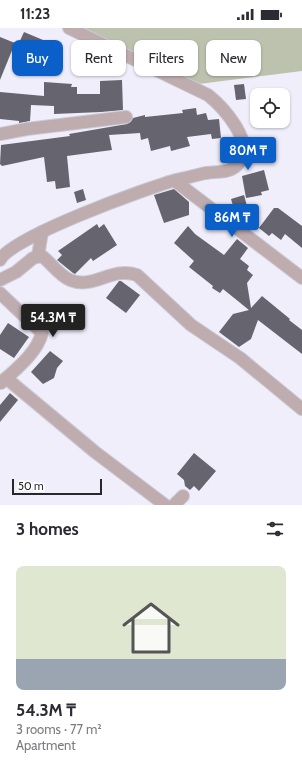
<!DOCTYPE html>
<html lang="en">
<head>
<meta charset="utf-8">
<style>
  body { margin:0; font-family:Cabin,sans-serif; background:#f7f7f7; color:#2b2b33; height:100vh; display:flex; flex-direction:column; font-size:15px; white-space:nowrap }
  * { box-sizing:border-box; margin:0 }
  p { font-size:13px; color:#7c7c81 }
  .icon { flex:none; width:22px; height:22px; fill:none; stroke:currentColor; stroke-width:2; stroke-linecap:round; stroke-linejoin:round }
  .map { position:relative; height:477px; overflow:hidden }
  .sheet { display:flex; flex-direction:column; background:#fff; flex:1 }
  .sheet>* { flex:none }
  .banner { position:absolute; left:12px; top:12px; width:278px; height:36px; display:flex; gap:8px }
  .tools { position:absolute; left:250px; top:60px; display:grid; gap:8px }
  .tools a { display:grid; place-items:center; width:40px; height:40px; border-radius:8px; background:#fff; box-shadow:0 1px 3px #0004; font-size:20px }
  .scale { position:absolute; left:12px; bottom:10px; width:90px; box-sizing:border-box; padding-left:4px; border:2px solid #28282c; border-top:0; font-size:11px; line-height:14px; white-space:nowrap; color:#28282c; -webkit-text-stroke:3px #fff; paint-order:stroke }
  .price { position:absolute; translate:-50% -34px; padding:0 9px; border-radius:4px; background:#0b5fc8; color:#fff; font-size:13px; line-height:26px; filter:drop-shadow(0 1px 2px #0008) }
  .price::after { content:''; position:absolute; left:50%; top:24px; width:12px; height:9px; margin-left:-6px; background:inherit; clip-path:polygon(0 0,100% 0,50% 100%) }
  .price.selected { background:#222; color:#fff }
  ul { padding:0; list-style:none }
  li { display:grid; align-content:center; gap:8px; height:212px; padding:0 16px }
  li span { display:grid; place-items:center; height:124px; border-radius:8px; color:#555 }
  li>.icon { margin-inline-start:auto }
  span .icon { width:72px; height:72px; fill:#fffc; stroke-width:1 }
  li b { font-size:17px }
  h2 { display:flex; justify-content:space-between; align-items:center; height:48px; padding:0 16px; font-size:17px }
  .chip { padding:0 14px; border-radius:8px; background:#fff; box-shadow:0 1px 3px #0004; font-size:14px; line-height:36px }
  .chip.selected { background:#0b5fc8; color:#fff }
  .status { display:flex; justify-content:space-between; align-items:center; height:28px; padding:0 20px; background:#fff; direction:ltr }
  .status svg { height:11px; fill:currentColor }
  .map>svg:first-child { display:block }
</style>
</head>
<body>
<div class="status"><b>11:23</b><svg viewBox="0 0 49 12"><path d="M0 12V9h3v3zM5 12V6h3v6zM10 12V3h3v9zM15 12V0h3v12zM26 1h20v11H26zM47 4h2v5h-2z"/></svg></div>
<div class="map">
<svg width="302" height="477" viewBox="0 0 302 477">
  <rect width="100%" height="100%" fill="#efeefa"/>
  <polygon fill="#bdc2ae" points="83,0 302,0 302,43 199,56"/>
  <g fill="#66646e">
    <polygon points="24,4 55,17 48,29 52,30 49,40 29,35 32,23 18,17"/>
    <polygon points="0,9 15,15 0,52"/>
    <polygon points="122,52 123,82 101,84 54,86 54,78 31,77 30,93 19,95 19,93 0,91 0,64 44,68 44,54 72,56 71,59 77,59 77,66 100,66 100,53"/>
    <polygon points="244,56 246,71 236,72 234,57"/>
    <polygon points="196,80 197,87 206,85 208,92 219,91 221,110 212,111 211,106 187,109 190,118 171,123 170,118 151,123 148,110 141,112 140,105 109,107 112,122 67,128 70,159 56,161 55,153 47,154 44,129 2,138 0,136 1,117 70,108 69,106 127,96 133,90 145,87 145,89 183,85 182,82"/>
    <polygon points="264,142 269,162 261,164 262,167 246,170 242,148"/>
    <polygon points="83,161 86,172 77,175 74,164"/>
    <polygon points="174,161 189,174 189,187 164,195 154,167"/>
    <polygon points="244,167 247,178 234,181 231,171"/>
    <polygon points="274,180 278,180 302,198 302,220 285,206 281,212 272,205 269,208 259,200"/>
    <polygon points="97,196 99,200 104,196 117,217 93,233 91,230 75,246 73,245 57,232 62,227 58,223"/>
    <polygon points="188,198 195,206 224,227 237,211 248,220 240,231 249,238 247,242 253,247 247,255 251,280 262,268 290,291 289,292 302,302 302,326 258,292 251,311 239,319 219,304 233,286 249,282 223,261 220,265 212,260 213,258 189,239 194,233 174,215"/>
    <polygon points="119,253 121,253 140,267 126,285 106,270"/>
    <polygon points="8,295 29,309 14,330 0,321 0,307"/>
    <polygon points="50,323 63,333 57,340 54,350 43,356 31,344"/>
    <polygon points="10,365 18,372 0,394 0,377"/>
    <polygon points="194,425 216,443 199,463 194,458 190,462 185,458 184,452 177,446"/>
  </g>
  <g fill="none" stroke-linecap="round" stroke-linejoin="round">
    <g stroke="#cbcad5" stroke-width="14">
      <g id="minor">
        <polyline points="0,106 27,101 126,89"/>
        <polyline points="175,153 302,250"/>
        <polyline points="38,228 42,204"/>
        <path d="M0,232C11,209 147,160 176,152C186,150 196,147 206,145C218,143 230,146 239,135C256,115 223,79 208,67L69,0"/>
        <path d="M0,252L16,244L33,230L42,228C51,235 59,247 70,252C94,262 111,238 137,247L191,297L240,330L302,381"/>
        <path d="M0,265L42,305C37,325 16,341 1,355"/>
        <polyline points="6,350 95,424 165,477"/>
        <polyline points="174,477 183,468"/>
      </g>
    </g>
    <use href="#minor" stroke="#beacaf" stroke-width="12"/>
  </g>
</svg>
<div class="tools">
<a><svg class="icon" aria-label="locate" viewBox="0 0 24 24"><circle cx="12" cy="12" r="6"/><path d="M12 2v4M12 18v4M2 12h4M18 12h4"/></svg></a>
</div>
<div class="scale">50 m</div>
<b class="price" style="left:248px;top:143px">80M ₸</b>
<b class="price" style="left:232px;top:210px">86M ₸</b>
<b class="price selected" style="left:53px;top:310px">54.3M ₸</b>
<div class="banner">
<a class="chip selected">Buy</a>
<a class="chip">Rent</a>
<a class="chip">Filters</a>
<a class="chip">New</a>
</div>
</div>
<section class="sheet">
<h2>3 homes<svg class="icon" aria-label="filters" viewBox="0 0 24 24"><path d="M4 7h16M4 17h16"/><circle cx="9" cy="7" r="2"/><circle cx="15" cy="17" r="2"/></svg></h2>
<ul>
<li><span style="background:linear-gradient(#dfe7d0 75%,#9aa5b1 0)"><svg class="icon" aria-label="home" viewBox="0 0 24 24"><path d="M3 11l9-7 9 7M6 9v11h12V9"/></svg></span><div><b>54.3M ₸</b><p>3 rooms · 77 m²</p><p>Apartment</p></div></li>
</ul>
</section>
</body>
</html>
